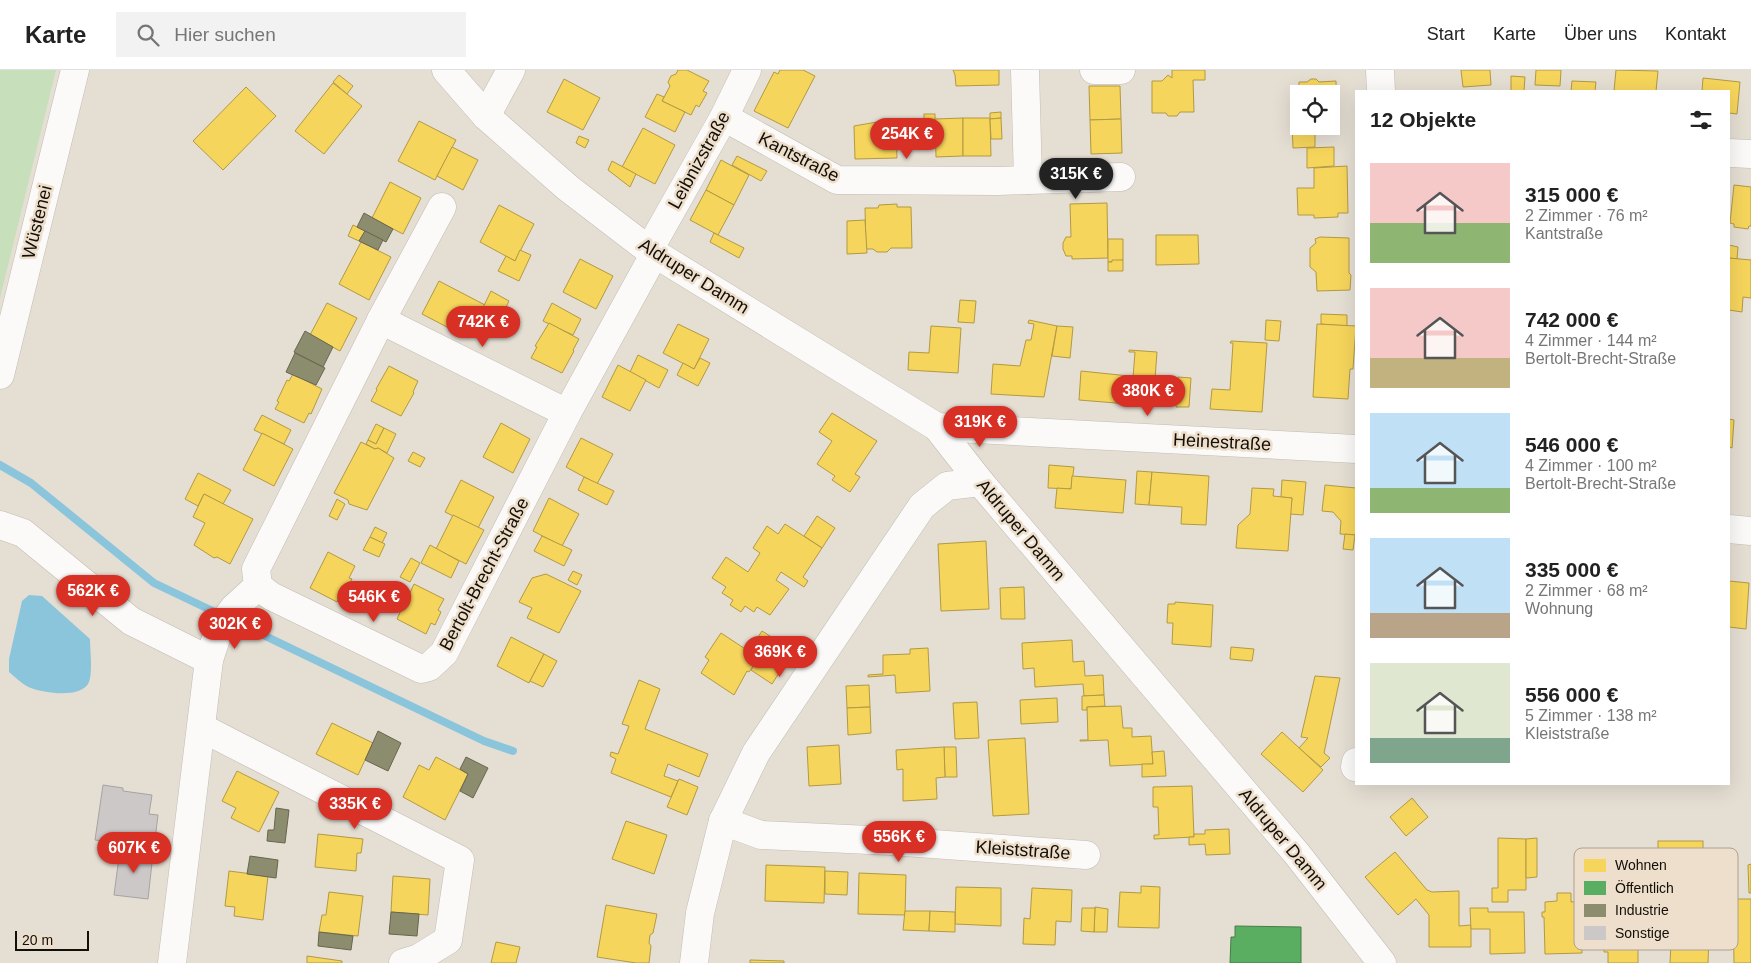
<!DOCTYPE html>
<html lang="de">
<head>
<meta charset="utf-8">
<style>
  body { margin:0; font-family:Arial,sans-serif; background:#f2f2f2; color:#222; height:100vh; display:flex; flex-direction:column; font-size:19px; white-space:nowrap }
  * { box-sizing:border-box; margin:0 }
  p { font-size:16px; color:#767676 }
  .icon { flex:none; width:28px; height:28px; fill:none; stroke:currentColor; stroke-width:2; stroke-linecap:round; stroke-linejoin:round }
  .map { position:relative; flex:1; overflow:hidden }
  .drawer { position:absolute; left:1355px; top:20px; width:375px; height:695px; display:flex; flex-direction:column; background:#fff; border-radius:0px; box-shadow:0 5px 20px #0002 }
  .drawer>* { flex:none }
  .controls { position:absolute; left:1290px; top:15px; display:grid; gap:10px }
  .controls a { display:grid; place-items:center; width:50px; height:50px; border-radius:0px; background:#fff; box-shadow:0 5px 20px #0002; font-size:25px }
  .scale { position:absolute; left:15px; bottom:12px; width:74px; box-sizing:border-box; padding-left:5px; border:2px solid #130e08; border-top:0; font-size:14px; line-height:18px; white-space:nowrap; color:#130e08; -webkit-text-stroke:4px #eddfcb; paint-order:stroke }
  .price { position:absolute; translate:-50% -42px; padding:0 11px; border-radius:18px; background:#d93025; color:#fff; font-size:16px; line-height:32px; filter:drop-shadow(0 1px 2px #0008) }
  .price::after { content:''; position:absolute; left:50%; top:30px; width:15px; height:11px; margin-left:-8px; background:inherit; clip-path:polygon(0 0,100% 0,50% 100%) }
  .price.active { background:#222; color:#fff }
  ul { padding:0; list-style:none }
  li { display:flex; align-items:center; gap:15px; height:125px; padding:0 15px }
  li span { display:grid; place-items:center; flex:none; width:140px; height:100px; border-radius:0px; color:#555 }
  li>.icon { margin-inline-start:auto }
  span .icon { width:60px; height:60px; fill:#fffc; stroke-width:1 }
  li b { font-size:21px }
  h2 { display:flex; justify-content:space-between; align-items:center; height:60px; padding:0 15px; font-size:21px }
  header { display:flex; align-items:center; gap:30px; box-sizing:border-box; height:70px; padding:0 25px; background:#fff; border-bottom:1px solid #e0e0e0 }
  header strong { font-size:24px }
  nav { display:flex; gap:28px; margin-inline-start:auto; font-size:18px }
  .search { width:350px; height:45px; background:#f2f2f2; display:flex; align-items:center; gap:12px; box-sizing:border-box; padding:0 18px; border-radius:0px; color:#767676; font-size:19px }
  .map>svg:first-child { display:block }
</style>
</head>
<body>
<header>
<strong>Karte</strong>
<div class="search"><svg class="icon" aria-label="search" viewBox="0 0 24 24"><circle cx="10" cy="10" r="6"/><path d="M15 15l6 6"/></svg>Hier suchen</div>
<nav><a>Start</a><a>Karte</a><a>Über uns</a><a>Kontakt</a></nav>
</header>
<div class="map">
<svg width="1751" height="893" viewBox="0 0 1751 893">
  <rect width="100%" height="100%" fill="#e5ded3"/>
  <polygon fill="#c8dfbc" points="0,0 56,0 0,228"/>
  <path fill="#8bc5dc" d="M29,525L42,526L90,569C90,580 93,602 89,612C82,629 44,623 31,618C23,615 15,607 9,602V589L22,531Z"/>
  <g fill="#f6d55c" stroke="#b29943">
    <polygon points="678,0 687,0 709,11 703,21 707,23 699,37 696,35 691,45 662,31 670,16 668,12 671,6 676,4"/>
    <polygon points="780,0 803,0 815,6 788,58 754,41 774,2 778,4"/>
    <polygon points="953,0 999,0 999,15 956,16 955,5"/>
    <polygon points="1172,0 1205,0 1205,10 1193,10 1194,42 1180,42 1177,46 1168,46 1166,43 1152,43 1152,11 1162,11 1168,5 1172,8"/>
    <polygon points="1461,0 1490,0 1491,15 1463,17"/>
    <polygon points="1536,0 1561,0 1560,16 1535,15"/>
    <polygon points="1616,0 1658,1 1656,21 1614,21"/>
    <polygon points="339,5 353,16 347,24 333,12"/>
    <polygon points="1511,6 1525,7 1524,21 1511,21"/>
    <polygon points="1703,8 1740,12 1737,44 1729,43 1729,21 1702,21"/>
    <polygon points="564,9 600,28 583,60 547,42"/>
    <polygon points="1311,9 1316,9 1319,12 1336,11 1337,52 1331,52 1331,24 1299,24 1299,12 1307,12"/>
    <polygon points="1572,11 1596,12 1595,21 1571,21"/>
    <polygon points="333,13 362,36 324,84 295,61"/>
    <polygon points="1089,16 1120,16 1121,49 1090,50"/>
    <polygon points="246,17 276,46 223,100 193,71"/>
    <polygon points="657,24 664,27 662,31 685,42 675,62 645,47"/>
    <polygon points="1001,42 1001,48 990,49 990,43"/>
    <rect x="924" y="44" width="11" height="7"/>
    <polygon points="963,48 963,86 936,87 935,49"/>
    <polygon points="963,48 990,48 991,86 963,86"/>
    <polygon points="1001,48 1002,69 991,69 990,49"/>
    <polygon points="1121,49 1122,83 1091,84 1090,50"/>
    <polygon points="419,51 456,70 435,110 398,91"/>
    <polygon points="924,51 935,51 936,71 925,71"/>
    <polygon points="877,52 880,55 896,55 897,88 855,89 854,56"/>
    <polygon points="1292,52 1299,52 1299,56 1315,56 1315,77 1293,78"/>
    <polygon points="643,58 675,75 655,114 622,97"/>
    <polygon points="579,66 589,70 585,78 576,73"/>
    <polygon points="452,77 478,90 463,120 437,106"/>
    <polygon points="1334,77 1334,96 1307,98 1307,78"/>
    <polygon points="737,86 767,101 761,111 732,95"/>
    <polygon points="721,90 749,105 734,135 706,120"/>
    <polygon points="612,91 636,104 630,117 608,100"/>
    <polygon points="1347,96 1348,143 1338,143 1338,147 1314,148 1314,145 1298,145 1297,118 1314,118 1314,98"/>
    <polygon points="390,112 421,128 403,164 372,148"/>
    <polygon points="1734,115 1751,117 1751,156 1749,156 1748,159 1734,157 1734,154 1730,153"/>
    <polygon points="706,120 734,135 718,165 690,150"/>
    <polygon points="1107,133 1108,188 1072,189 1072,186 1066,186 1063,179 1063,173 1066,167 1071,167 1070,134"/>
    <polygon points="897,134 897,137 911,137 912,178 891,178 887,182 877,182 873,179 866,179 865,138 878,138 879,135"/>
    <polygon points="499,135 534,154 515,191 480,172"/>
    <polygon points="865,150 867,183 847,184 847,151"/>
    <polygon points="353,155 365,161 359,171 348,166"/>
    <polygon points="714,163 744,178 739,188 710,172"/>
    <polygon points="1156,165 1198,165 1199,194 1156,195"/>
    <polygon points="1320,167 1349,168 1349,203 1351,205 1350,220 1317,221 1316,202 1310,197 1310,178 1316,173 1315,169"/>
    <polygon points="1108,169 1123,169 1123,190 1108,192"/>
    <polygon points="361,172 391,187 369,230 339,214"/>
    <polygon points="1729,175 1738,177 1737,189 1729,188"/>
    <polygon points="520,180 531,185 519,211 498,201 506,186 515,191"/>
    <polygon points="1729,188 1751,190 1751,228 1743,227 1742,242 1729,240"/>
    <polygon points="580,189 613,206 596,239 563,222"/>
    <polygon points="1112,190 1123,190 1123,201 1108,201 1108,192 1112,192"/>
    <polygon points="439,211 485,235 468,268 422,244"/>
    <polygon points="491,221 509,231 494,261 476,252"/>
    <polygon points="960,230 976,231 974,253 958,252"/>
    <polygon points="327,233 357,248 340,281 310,265"/>
    <polygon points="552,233 581,249 573,265 543,251"/>
    <polygon points="1321,244 1347,245 1347,256 1321,254"/>
    <polygon points="1029,250 1057,256 1044,327 991,324 993,294 1020,296 1026,270 1031,270 1034,254 1028,253"/>
    <polygon points="1266,250 1281,251 1279,271 1265,270"/>
    <polygon points="549,253 579,269 573,280 574,281 562,303 531,288 537,277 535,276"/>
    <polygon points="678,254 709,269 694,299 663,283"/>
    <polygon points="1317,254 1356,256 1353,299 1350,299 1348,329 1313,327"/>
    <polygon points="931,256 961,258 958,303 908,300 909,282 929,283"/>
    <polygon points="1057,256 1073,257 1070,288 1052,286"/>
    <polygon points="1231,271 1267,273 1262,342 1210,339 1212,319 1230,320 1233,273 1230,273"/>
    <polygon points="1129,280 1157,282 1153,336 1079,330 1081,301 1129,306 1129,308 1133,308 1135,282 1129,282"/>
    <polygon points="638,285 668,300 659,318 630,302"/>
    <polygon points="700,288 710,293 698,316 677,305 683,293 694,299"/>
    <polygon points="618,295 646,310 630,341 602,327"/>
    <polygon points="389,296 418,311 413,322 414,323 401,346 371,331 377,320 376,319"/>
    <polygon points="293,304 322,319 311,344 309,343 304,353 275,339 279,332 277,331 287,310 289,311"/>
    <polygon points="1178,307 1191,308 1189,337 1176,337"/>
    <polygon points="832,343 877,371 855,404 860,407 850,422 832,410 835,406 817,394 832,371 819,362"/>
    <polygon points="262,345 291,360 284,374 254,360"/>
    <polygon points="1729,349 1734,350 1732,378 1729,377"/>
    <polygon points="501,353 530,369 513,403 483,387"/>
    <polygon points="376,354 384,358 376,374 368,370"/>
    <polygon points="384,358 396,364 387,383 378,378 375,379 366,374 368,370 376,374"/>
    <polygon points="262,363 293,379 274,416 243,400"/>
    <polygon points="581,368 613,384 597,414 566,397"/>
    <polygon points="361,372 375,379 378,378 394,388 367,440 349,434 348,430 334,423"/>
    <polygon points="413,382 425,388 420,397 408,391"/>
    <polygon points="1049,395 1074,397 1071,419 1048,418"/>
    <polygon points="1137,401 1152,402 1149,435 1135,434"/>
    <polygon points="1152,402 1209,406 1206,455 1181,454 1182,437 1149,435"/>
    <polygon points="198,403 231,420 223,434 204,424 198,436 185,429"/>
    <polygon points="1072,406 1126,410 1123,443 1055,438 1057,418 1071,419"/>
    <polygon points="584,407 614,421 607,435 578,420"/>
    <polygon points="461,410 494,427 478,458 445,442"/>
    <polygon points="1282,410 1306,412 1303,445 1290,444 1292,428 1281,427"/>
    <polygon points="1325,415 1356,418 1356,465 1340,464 1341,451 1333,442 1322,441"/>
    <polygon points="1252,418 1274,419 1273,426 1292,428 1288,481 1236,478 1238,455 1250,444"/>
    <polygon points="204,424 253,449 230,494 217,487 214,488 194,475 205,453 193,447"/>
    <polygon points="549,428 579,444 562,476 533,461"/>
    <polygon points="337,429 345,434 337,450 329,446"/>
    <polygon points="453,445 484,460 466,494 436,479"/>
    <polygon points="817,446 835,458 822,478 804,466"/>
    <polygon points="785,454 822,478 803,507 808,511 804,517 781,502 776,510 789,519 770,545 757,537 754,542 745,536 741,542 730,535 733,530 722,523 726,517 712,508 726,487 748,502 760,483 753,478 767,456 778,464"/>
    <polygon points="375,457 387,463 382,473 370,467"/>
    <polygon points="1345,464 1355,465 1353,480 1343,479"/>
    <polygon points="542,466 572,480 564,496 534,481"/>
    <polygon points="370,467 385,474 379,487 363,480"/>
    <polygon points="986,471 989,539 941,541 938,474"/>
    <polygon points="430,475 459,491 451,508 421,493"/>
    <polygon points="328,482 355,496 349,508 352,509 345,522 343,521 337,532 310,518"/>
    <polygon points="411,488 420,493 410,512 400,507"/>
    <polygon points="573,501 582,505 577,515 568,510"/>
    <polygon points="546,504 581,521 559,563 527,548 532,538 519,532 532,508"/>
    <polygon points="1729,511 1749,513 1746,559 1729,557"/>
    <polygon points="414,514 444,529 438,540 441,542 435,555 431,553 426,564 397,549 402,538 401,535 406,526 409,525"/>
    <polygon points="1024,517 1025,549 1001,549 1000,518"/>
    <polygon points="1175,532 1213,535 1211,577 1172,574 1173,553 1167,553 1168,534 1175,534"/>
    <polygon points="762,561 781,573 775,582 756,570"/>
    <polygon points="721,563 759,588 749,602 747,601 734,625 701,603 709,590 705,587"/>
    <polygon points="511,567 544,584 529,613 497,596"/>
    <polygon points="1072,570 1073,592 1084,591 1085,606 1103,605 1104,625 1084,626 1083,614 1035,617 1034,598 1023,599 1022,573"/>
    <polygon points="1231,577 1254,579 1252,591 1230,589"/>
    <polygon points="765,578 786,592 772,614 751,600"/>
    <polygon points="928,578 930,621 896,623 895,605 868,607 868,605 883,604 883,585 910,584 910,579"/>
    <polygon points="544,584 557,591 543,617 530,611"/>
    <polygon points="1315,606 1340,608 1324,683 1330,688 1321,697 1299,678 1308,668 1301,667"/>
    <polygon points="639,610 660,619 645,659 708,684 699,707 668,694 664,706 678,711 671,727 611,703 616,689 610,686 611,682 618,684 629,656 622,654"/>
    <polygon points="869,615 870,637 847,638 846,616"/>
    <polygon points="1104,625 1105,636 1087,637 1087,640 1082,640 1082,626"/>
    <polygon points="1057,628 1058,652 1021,654 1020,630"/>
    <polygon points="977,632 979,668 955,669 953,633"/>
    <polygon points="1121,636 1123,658 1132,658 1132,667 1151,666 1153,694 1110,696 1108,670 1080,671 1080,670 1088,670 1087,637"/>
    <polygon points="870,637 871,663 848,665 847,638"/>
    <polygon points="332,653 373,673 358,705 316,684"/>
    <polygon points="1282,662 1323,700 1303,722 1261,684"/>
    <polygon points="1025,668 1029,744 993,746 988,670"/>
    <polygon points="839,675 841,714 809,716 807,677"/>
    <polygon points="944,677 956,677 957,707 945,707"/>
    <polygon points="944,677 945,707 936,708 937,729 903,731 903,699 897,700 896,680"/>
    <polygon points="1164,681 1166,706 1142,707 1142,694 1153,694 1152,682"/>
    <polygon points="436,687 468,704 445,750 403,727 419,695 429,700"/>
    <polygon points="237,701 279,722 259,762 231,748 236,738 222,731"/>
    <polygon points="679,709 698,717 687,745 667,737"/>
    <polygon points="1192,716 1194,767 1154,769 1154,765 1159,765 1158,737 1153,737 1153,717"/>
    <polygon points="1412,728 1428,747 1406,766 1390,747"/>
    <polygon points="626,751 667,765 654,804 612,789"/>
    <polygon points="1229,759 1230,784 1206,785 1205,774 1189,775 1189,767 1194,767 1194,764 1205,764 1205,760"/>
    <polygon points="318,764 363,769 361,783 357,783 356,801 315,797"/>
    <polygon points="1498,768 1526,769 1526,820 1508,820 1508,832 1492,832 1492,818 1498,818"/>
    <polygon points="1537,768 1537,807 1526,808 1526,769"/>
    <rect x="1658" y="771" width="45" height="24"/>
    <polygon points="1395,782 1427,820 1432,822 1459,821 1459,856 1471,855 1471,877 1429,877 1429,845 1416,829 1398,845 1365,807"/>
    <polygon points="1751,794 1751,823 1749,823 1748,795"/>
    <polygon points="766,795 825,797 824,833 765,831"/>
    <polygon points="229,801 268,806 263,850 234,846 235,837 225,836"/>
    <polygon points="825,801 848,802 847,825 825,824"/>
    <polygon points="859,803 906,805 905,845 858,844"/>
    <polygon points="393,806 430,809 428,845 391,842"/>
    <polygon points="1141,816 1160,817 1159,858 1118,857 1120,822 1141,823"/>
    <polygon points="956,817 1001,818 1001,856 955,854"/>
    <polygon points="1032,818 1072,820 1071,852 1056,851 1055,875 1023,874 1024,848 1030,849"/>
    <polygon points="329,822 363,826 358,866 319,862 322,845 326,845"/>
    <polygon points="1557,823 1571,823 1571,832 1581,831 1582,883 1545,884 1544,847 1542,847 1542,842 1545,842 1545,832 1557,831"/>
    <polygon points="1733,829 1751,829 1751,893 1734,893"/>
    <polygon points="1622,832 1622,843 1638,843 1638,893 1608,893 1608,882 1604,882 1604,870 1608,870 1608,833"/>
    <polygon points="606,835 657,844 653,863 650,865 649,873 651,876 649,893 636,893 597,887"/>
    <polygon points="1095,837 1108,839 1107,862 1094,862"/>
    <polygon points="1082,838 1095,838 1094,862 1081,861"/>
    <polygon points="1470,838 1488,838 1488,842 1524,842 1525,883 1490,884 1490,859 1471,859"/>
    <polygon points="1671,839 1700,839 1700,864 1709,864 1708,893 1670,893 1672,854 1671,853"/>
    <polygon points="905,841 930,841 929,861 903,860"/>
    <polygon points="930,841 955,842 955,862 929,861"/>
    <polygon points="496,872 520,877 516,893 491,893"/>
    <polygon points="307,886 342,891 342,893 307,893"/>
    <polygon points="750,890 784,891 784,893 750,893"/>
  </g>
  <polygon fill="#5aae61" stroke="#457e46" points="1235,856 1301,857 1301,893 1230,893 1231,867 1235,867"/>
  <g fill="#8c8c6e" stroke="#68664f">
    <polygon points="364,143 393,159 386,172 357,157"/>
    <polygon points="365,161 383,170 378,180 359,171"/>
    <polygon points="305,261 333,277 323,297 294,282"/>
    <polygon points="295,283 325,298 316,315 286,302"/>
    <polygon points="378,661 401,673 388,701 365,690"/>
    <polygon points="466,687 488,698 473,728 460,721 468,704 460,699"/>
    <polygon points="276,738 289,740 285,773 267,771 268,760 274,760"/>
    <polygon points="250,786 278,790 276,808 247,804"/>
    <polygon points="391,842 419,844 417,866 389,864"/>
    <polygon points="319,862 353,866 351,880 318,876"/>
  </g>
  <g fill="none" stroke-linecap="round" stroke-linejoin="round">
    <g stroke="#8bc5dc" stroke-width="8">
      <polyline points="0,395 31,413 154,513 221,545"/>
      <polyline points="232,550 484,671 513,681"/>
    </g>
  </g>
  <g fill="#ccc8c7" stroke="#a7a3a1">
    <polygon points="103,715 123,718 123,721 152,725 149,744 158,745 154,778 95,770"/>
    <polygon points="121,774 149,778 148,783 120,779"/>
    <polygon points="120,779 153,784 148,829 114,825"/>
  </g>
  <g fill="none" stroke-linecap="round" stroke-linejoin="round">
    <g stroke="#c2bcb4" stroke-width="29">
      <g id="minor">
        <polyline points="446,0 486,46 568,118 649,180 937,357 980,412 1297,784 1382,893"/>
        <polyline points="1094,0 1121,0"/>
        <polyline points="1380,0 1381,21"/>
        <polyline points="486,46 511,0"/>
        <polyline points="724,47 837,110 999,111 1028,110 1025,0"/>
        <polyline points="1729,83 1751,84"/>
        <polyline points="1028,110 1121,107"/>
        <polyline points="442,137 381,250 256,499 258,516 271,526 421,599 429,597 444,583 567,343 655,183"/>
        <polyline points="649,180 724,47 747,0"/>
        <polyline points="381,250 567,343"/>
        <polyline points="0,305 75,0"/>
        <polyline points="937,357 1356,379"/>
        <polyline points="0,455 23,463 131,551 209,590"/>
        <polyline points="1729,459 1751,461"/>
        <polyline points="202,658 460,790 448,870 419,888 403,893"/>
        <polyline points="1355,697 1356,692"/>
        <polyline points="723,751 761,765 891,771 1086,785"/>
        <polyline points="172,893 209,590 220,556 234,538 258,516"/>
        <polyline points="694,893 700,843 723,751 756,683 922,436 947,416 980,412"/>
      </g>
    </g>
    <use href="#minor" stroke="#fbfaf8" stroke-width="28"/>
  </g>
  <g text-anchor="middle" stroke-width="5" stroke-linejoin="round" paint-order="stroke">
    <g font-size="18" fill="#130e08" stroke="#eddfcb">
      <text transform="translate(799 87) rotate(27)" y="6">Kantstraße</text>
      <text transform="translate(699 90) rotate(-61)" y="6">Leibnizstraße</text>
      <text transform="translate(37 152) rotate(-76)" y="6">Wüstenei</text>
      <text transform="translate(694 206) rotate(32)" y="6">Aldruper Damm</text>
      <text transform="translate(1222 372) rotate(3)" y="6">Heinestraße</text>
      <text transform="translate(1021 460) rotate(50)" y="6">Aldruper Damm</text>
      <text transform="translate(484 504) rotate(-62)" y="6">Bertolt-Brecht-Straße</text>
      <text transform="translate(1283 769) rotate(50)" y="6">Aldruper Damm</text>
      <text transform="translate(1023 780) rotate(4)" y="6">Kleiststraße</text>
    </g>
  </g>
  <rect x="1574" y="778" width="164" height="102" rx="8" fill="#eddfcb" stroke="#aca090" stroke-width="1"/>
  <rect x="1584" y="789" width="22" height="13" fill="#f6d55c"/>
  <rect x="1584" y="811" width="22" height="14" fill="#5aae61"/>
  <rect x="1584" y="834" width="22" height="13" fill="#8c8c6e"/>
  <rect x="1584" y="856" width="22" height="14" fill="#ccc8c7"/>
  <g font-size="14" fill="#130e08">
    <text x="1615" y="800">Wohnen</text>
    <text x="1615" y="823">Öffentlich</text>
    <text x="1615" y="845">Industrie</text>
    <text x="1615" y="868">Sonstige</text>
  </g>
</svg>
<div class="controls">
<a><svg class="icon" aria-label="locate" viewBox="0 0 24 24"><circle cx="12" cy="12" r="6"/><path d="M12 2v4M12 18v4M2 12h4M18 12h4"/></svg></a>
</div>
<div class="scale">20 m</div>
<b class="price" style="left:907px;top:90px">254K €</b>
<b class="price active" style="left:1076px;top:130px">315K €</b>
<b class="price" style="left:483px;top:278px">742K €</b>
<b class="price" style="left:1148px;top:347px">380K €</b>
<b class="price" style="left:980px;top:378px">319K €</b>
<b class="price" style="left:93px;top:547px">562K €</b>
<b class="price" style="left:374px;top:553px">546K €</b>
<b class="price" style="left:235px;top:580px">302K €</b>
<b class="price" style="left:780px;top:608px">369K €</b>
<b class="price" style="left:355px;top:760px">335K €</b>
<b class="price" style="left:899px;top:793px">556K €</b>
<b class="price" style="left:134px;top:804px">607K €</b>
<section class="drawer">
<h2>12 Objekte<svg class="icon" aria-label="filters" viewBox="0 0 24 24"><path d="M4 7h16M4 17h16"/><circle cx="9" cy="7" r="2"/><circle cx="15" cy="17" r="2"/></svg></h2>
<ul>
<li><span style="background:linear-gradient(#f6c9c9 60%,#8fb573 0)"><svg class="icon" aria-label="home" viewBox="0 0 24 24"><path d="M3 11l9-7 9 7M6 9v11h12V9"/></svg></span><div><b>315 000 €</b><p>2 Zimmer · 76 m²</p><p>Kantstraße</p></div></li>
<li><span style="background:linear-gradient(#f6c9c9 70%,#c2b280 0)"><svg class="icon" aria-label="home" viewBox="0 0 24 24"><path d="M3 11l9-7 9 7M6 9v11h12V9"/></svg></span><div><b>742 000 €</b><p>4 Zimmer · 144 m²</p><p>Bertolt-Brecht-Straße</p></div></li>
<li><span style="background:linear-gradient(#bfe0f5 75%,#8fb573 0)"><svg class="icon" aria-label="home" viewBox="0 0 24 24"><path d="M3 11l9-7 9 7M6 9v11h12V9"/></svg></span><div><b>546 000 €</b><p>4 Zimmer · 100 m²</p><p>Bertolt-Brecht-Straße</p></div></li>
<li><span style="background:linear-gradient(#bfe0f5 75%,#b9a48a 0)"><svg class="icon" aria-label="home" viewBox="0 0 24 24"><path d="M3 11l9-7 9 7M6 9v11h12V9"/></svg></span><div><b>335 000 €</b><p>2 Zimmer · 68 m²</p><p>Wohnung</p></div></li>
<li><span style="background:linear-gradient(#dfe7d0 75%,#7fa58c 0)"><svg class="icon" aria-label="home" viewBox="0 0 24 24"><path d="M3 11l9-7 9 7M6 9v11h12V9"/></svg></span><div><b>556 000 €</b><p>5 Zimmer · 138 m²</p><p>Kleiststraße</p></div></li>
</ul>
</section>
</div>
</body>
</html>
